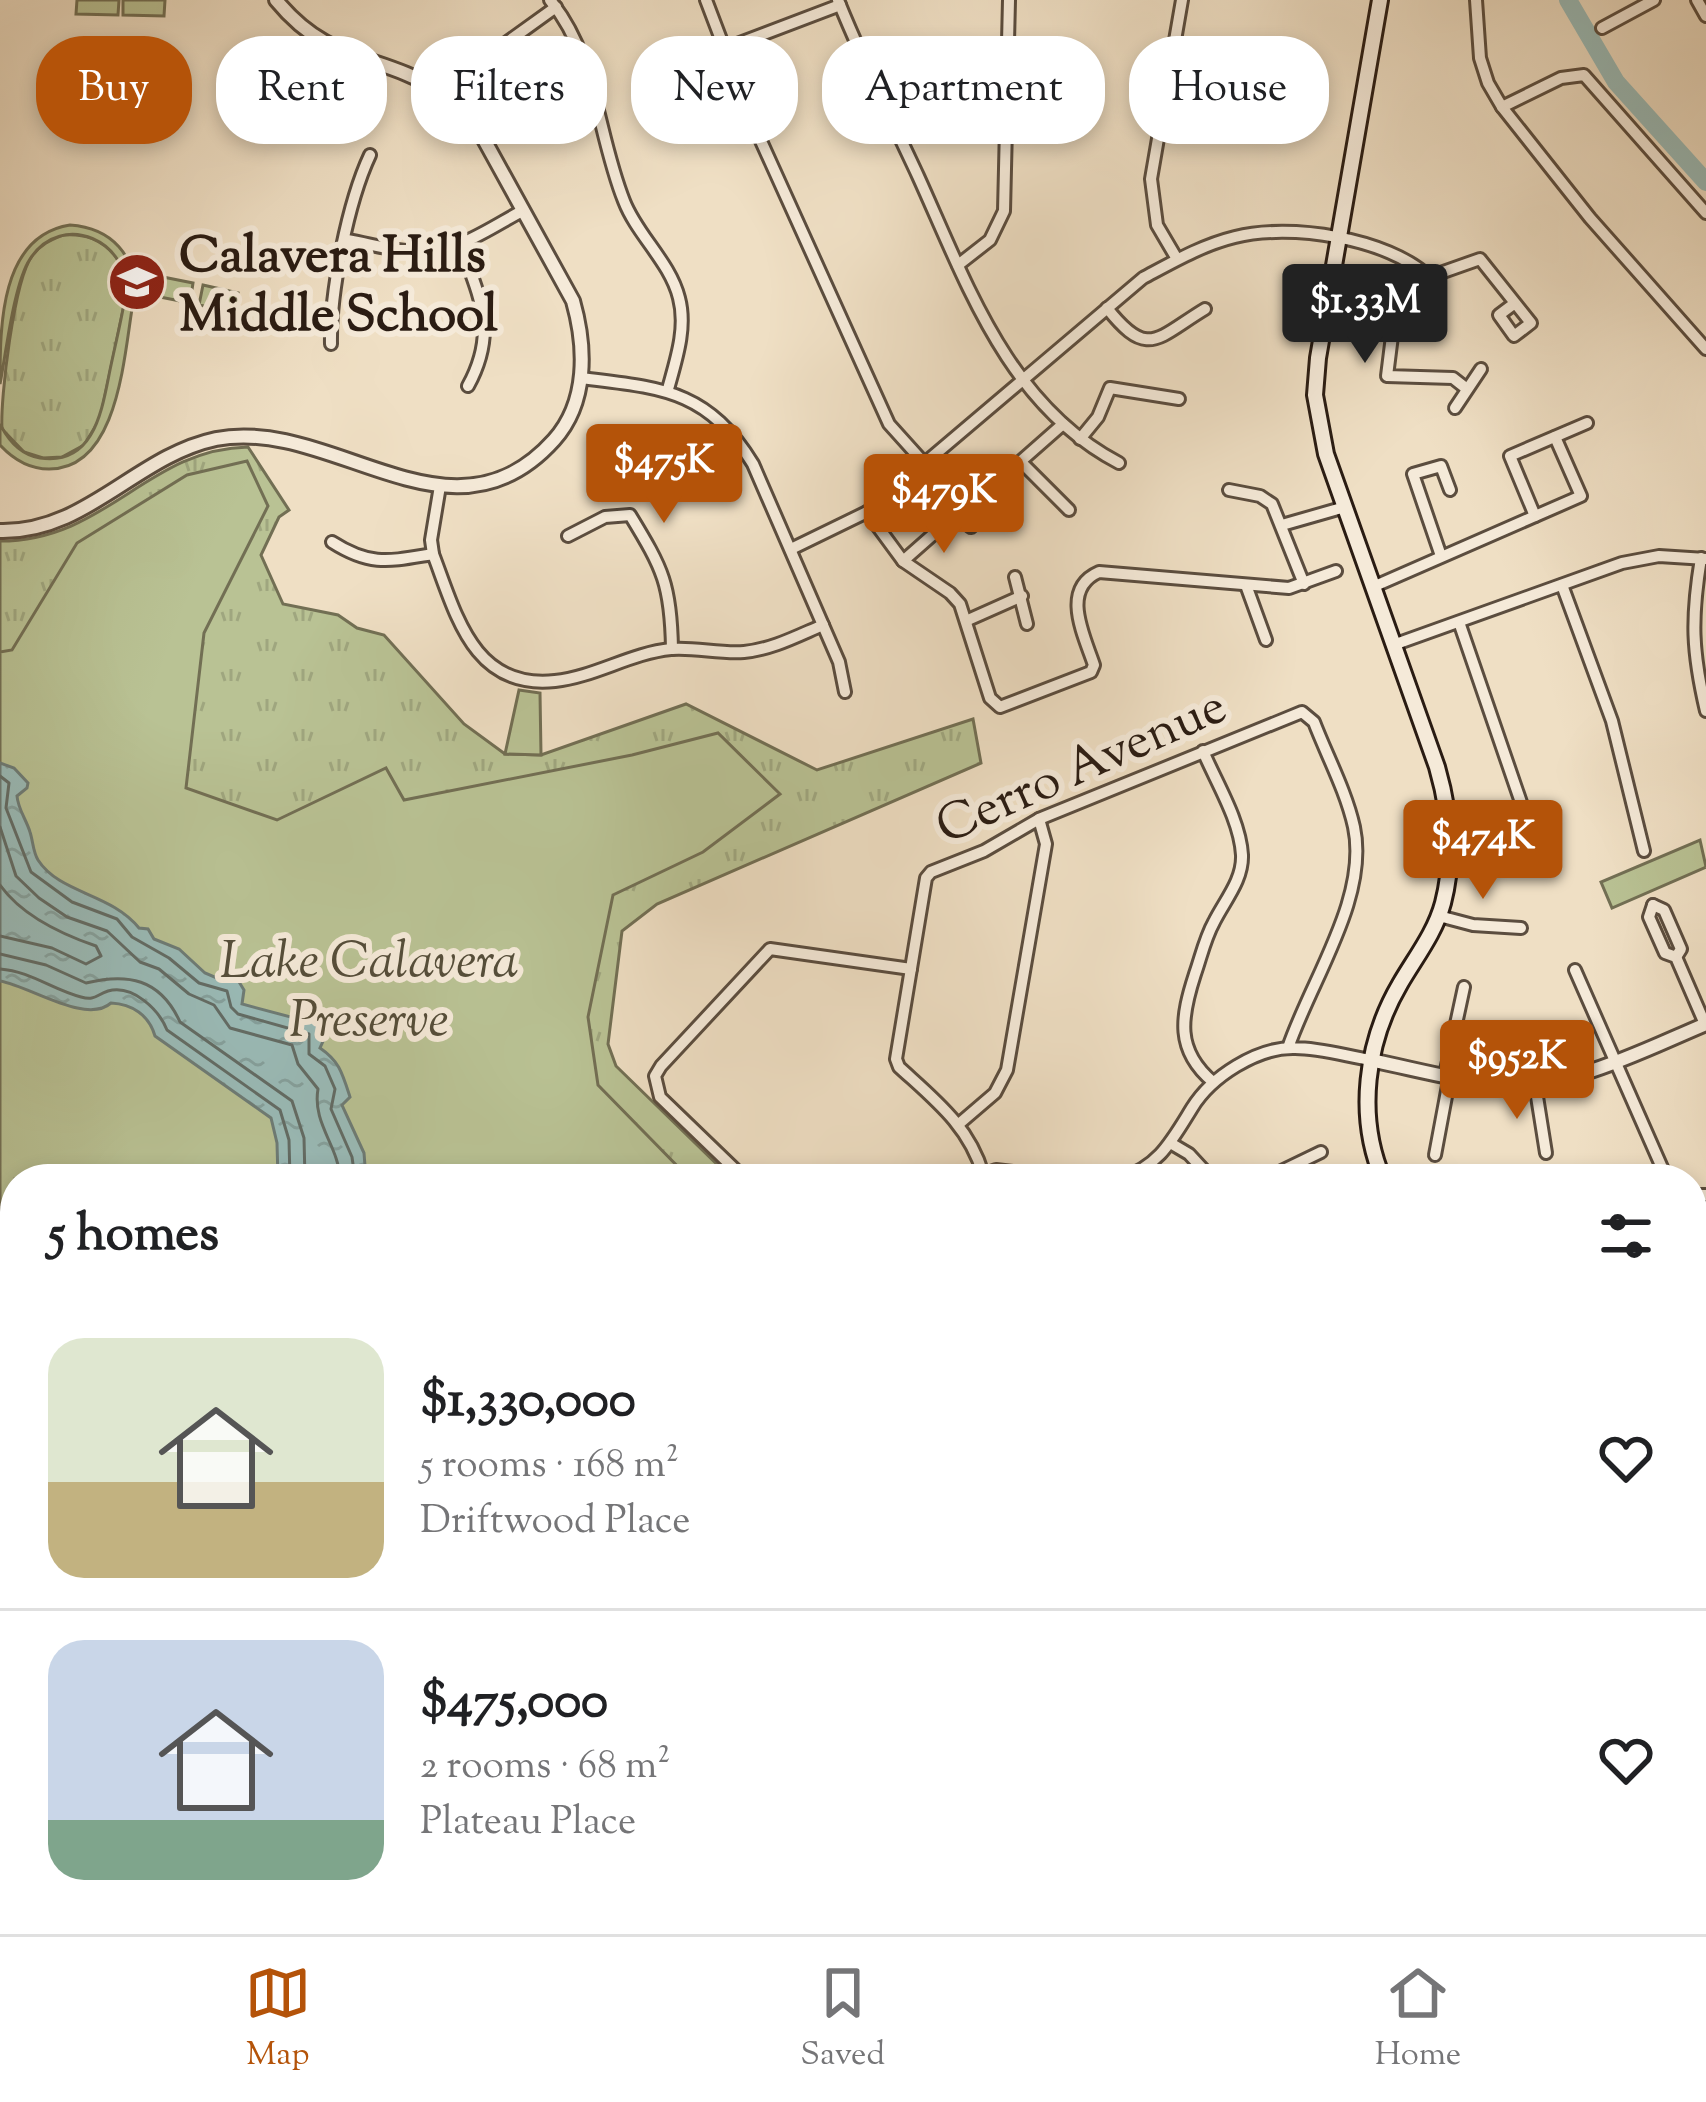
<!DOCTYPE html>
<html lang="en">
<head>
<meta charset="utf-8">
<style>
  body { margin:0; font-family:"Sorts Mill Goudy",serif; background:#f6f6f6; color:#202124; height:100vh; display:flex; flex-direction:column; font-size:45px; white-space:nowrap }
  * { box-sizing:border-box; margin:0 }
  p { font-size:39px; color:#757577 }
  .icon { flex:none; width:66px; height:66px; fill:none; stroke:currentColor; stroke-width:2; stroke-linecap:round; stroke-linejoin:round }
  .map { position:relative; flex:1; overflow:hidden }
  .panel { position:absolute; left:0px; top:1164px; width:1707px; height:771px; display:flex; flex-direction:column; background:#fff; border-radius:48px 48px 0 0; box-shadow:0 6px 18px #0003 }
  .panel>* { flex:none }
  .guide { position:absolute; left:36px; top:36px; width:1635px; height:108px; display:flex; gap:24px }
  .price { position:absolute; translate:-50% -102px; padding:0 27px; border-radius:12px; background:#b45309; color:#fff; font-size:39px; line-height:78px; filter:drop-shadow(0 3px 6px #0008) }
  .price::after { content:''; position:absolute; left:50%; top:72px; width:36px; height:27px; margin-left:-18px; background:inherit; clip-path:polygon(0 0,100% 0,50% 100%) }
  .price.active { background:#222; color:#fff }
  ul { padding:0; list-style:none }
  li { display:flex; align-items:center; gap:36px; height:300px; padding:0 48px }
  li+li { border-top:3px solid #e0e0e0 }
  li span { display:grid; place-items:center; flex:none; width:336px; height:240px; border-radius:36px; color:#555 }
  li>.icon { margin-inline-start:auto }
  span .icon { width:144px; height:144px; fill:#fffc; stroke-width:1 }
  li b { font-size:51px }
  h2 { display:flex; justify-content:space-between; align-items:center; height:144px; padding:0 48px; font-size:51px }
  .pill { padding:0 42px; border-radius:48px; background:#fff; box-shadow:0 6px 18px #0003; font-size:42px; line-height:108px }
  .pill.active { background:#b45309; color:#fff }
  .tabs { display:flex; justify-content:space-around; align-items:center; height:168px; border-top:3px solid #e0e0e0; background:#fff; font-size:33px; color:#757577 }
  .tabs a { display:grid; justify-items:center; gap:6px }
  .tabs .active { color:#b45309 }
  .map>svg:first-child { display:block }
</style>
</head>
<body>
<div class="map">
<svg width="1706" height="1934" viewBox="0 0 1706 1934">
  <defs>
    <pattern id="grass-tufts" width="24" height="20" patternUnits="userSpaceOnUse" patternTransform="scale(3)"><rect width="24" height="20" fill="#b9c294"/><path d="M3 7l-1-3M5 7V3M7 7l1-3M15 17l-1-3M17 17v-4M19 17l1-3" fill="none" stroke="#9fa67f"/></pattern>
    <pattern id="water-ripples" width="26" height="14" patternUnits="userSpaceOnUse" patternTransform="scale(3)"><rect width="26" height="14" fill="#9abcb9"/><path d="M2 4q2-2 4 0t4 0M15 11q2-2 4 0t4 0" fill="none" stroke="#85a19e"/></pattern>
  </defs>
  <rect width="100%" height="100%" fill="#efdfc4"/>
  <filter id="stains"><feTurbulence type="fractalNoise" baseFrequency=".00167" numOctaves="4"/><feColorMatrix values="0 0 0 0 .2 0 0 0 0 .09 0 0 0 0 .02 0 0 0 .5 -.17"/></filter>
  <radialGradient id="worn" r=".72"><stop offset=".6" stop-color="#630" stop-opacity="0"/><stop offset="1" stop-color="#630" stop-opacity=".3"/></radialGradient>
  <g fill="url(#grass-tufts)" stroke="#726f54" stroke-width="3">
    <path d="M63,235C102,232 127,256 126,296L100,419L84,445L62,457L43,458L24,452L2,429C0,400 14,280 32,256C40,245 50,240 63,235Z"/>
    <path d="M248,447L289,510L279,517L261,555L283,604L338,615L357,628L384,635L464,724L505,754L541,755L686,704L817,770L973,719L981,763L657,904L622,931L608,1044L616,1066L732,1179H435L444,902L0,722V541C107,541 147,449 248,447Z"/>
    <polygon points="1692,1899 1706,1934 1445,1934 1431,1920 1692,1920"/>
  </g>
  <g fill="#b9c294" stroke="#726f54" stroke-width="3">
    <polygon points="77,0 119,0 118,15 76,14"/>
    <polygon points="123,0 165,0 164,16 123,15"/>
    <path d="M70,225C112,228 137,256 134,297C124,349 121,469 49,469C29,469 13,459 0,445V424C8,440 21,455 40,458C95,466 102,409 110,370C115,346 121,322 125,298C134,242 62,209 30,259C14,283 6,353 0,384C0,326 0,236 70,225Z"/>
    <polygon points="158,276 193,283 190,303 155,296"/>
    <polygon points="203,285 238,293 234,312 199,305"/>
    <polygon points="247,461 268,506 204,633 186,788 277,820 386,768 404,800 632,755 718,733 780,794 703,852 613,895 588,1017 598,1085 690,1179 15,1179 15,1920 1652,1920 1657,1934 0,1934 0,652 12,650 77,543 187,475"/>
    <polygon points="519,690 540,693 541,755 505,754"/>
    <polygon points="1700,840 1706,867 1612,908 1601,882"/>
  </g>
  <path fill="url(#water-ripples)" stroke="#6d7c77" stroke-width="3" d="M0,763L14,768L28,783L27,788L17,796C18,809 26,819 30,832C33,841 33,852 38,860C60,894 111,893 139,928L148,929L154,939L179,949L205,973L219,979L236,977L244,990L242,1004L302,1020L330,1011L353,1016L351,1024L325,1037L320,1048C339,1061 342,1072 350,1097L342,1105L364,1153L366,1179H278L277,1143L271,1118L155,1036C149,1015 132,1004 111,1003C86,1025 30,986 0,981Z"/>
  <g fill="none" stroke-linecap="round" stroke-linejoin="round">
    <g stroke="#626c66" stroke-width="3">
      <polyline points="0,776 9,783 6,808 31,872 72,902 117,919 132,937 169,958 199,983 227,991 231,1007 238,1014 309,1034 309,1054 325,1066 335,1089 331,1109 352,1157 355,1179"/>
      <path d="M0,827L16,876L39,898L67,917L107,931L140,962L159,969L189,994L214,1005L230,1028L292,1045L298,1064L318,1089C312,1124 339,1146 340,1179"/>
      <path d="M0,885C22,916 61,934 96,946L101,956L86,964L52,948L0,936"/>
      <path d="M0,954L46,965L86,983C127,973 160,978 180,1022L292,1101L304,1138L305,1179"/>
      <path d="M0,969C30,971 53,990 81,997C95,1001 96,995 108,991C133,984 159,1010 167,1030L280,1110L289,1140L290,1179"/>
    </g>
    <polyline stroke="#6d7c77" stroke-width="3" points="1391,1920 1404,1934"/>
    <polyline stroke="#9abcb9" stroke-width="18" points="1568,0 1616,82 1706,182"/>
    <g stroke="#5b4d3f" stroke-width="16">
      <g id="minor">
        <path d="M550,0C597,57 597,134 624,201C637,235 670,262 679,298C687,328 676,360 668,389"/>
        <polyline points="706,0 752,121 889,424 925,464"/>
        <path d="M838,0C862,60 891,118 918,176C967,284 1008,405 1119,463"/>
        <polyline points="1476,0 1480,58 1488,83 1502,107 1590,218 1706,349"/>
        <polyline points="1697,0 1706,16"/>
        <polyline points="1602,28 1654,0"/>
        <polyline points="724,49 840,5"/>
        <polyline points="452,101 499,48 556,7"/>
        <polyline points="1502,107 1561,78 1584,75 1706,213"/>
        <path d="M347,240C371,244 399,253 424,252C459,251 492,227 522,211"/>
        <path d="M460,243C480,299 498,331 468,386"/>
        <polyline points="1177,259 1157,225 1151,179 1182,0"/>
        <polyline points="958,265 990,240 1004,211 1009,0"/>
        <polyline points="1429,277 1480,259 1531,323 1514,336 1499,315 1515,303"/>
        <polyline points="1429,277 1392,336 1387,376 1453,378 1467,389"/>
        <path d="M1107,308C1148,360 1157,338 1205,309"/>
        <path d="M331,344C330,292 348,202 370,155"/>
        <path d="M581,378C661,388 707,389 753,464L839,662L845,692"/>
        <polyline points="1455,408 1481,369"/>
        <polyline points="1080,439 1098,417 1110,388 1179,399"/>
        <polyline points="1021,462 1069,510"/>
        <polyline points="1005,475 1063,424"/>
        <path d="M440,486L431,540L433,554C456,614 473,690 555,681C594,677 631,653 671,649C695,647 720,654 744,652C773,649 797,636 823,625"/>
        <polyline points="1229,490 1260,496 1272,504 1304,584"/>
        <polyline points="940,501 971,527"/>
        <path d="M867,512L903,561L950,593L960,604L990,698L1000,707L1091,672L1094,665C1084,635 1060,589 1099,572L1289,588L1336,571"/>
        <polyline points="1535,516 1510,456 1587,423"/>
        <polyline points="1282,525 1345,507"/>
        <path d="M568,536L605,517L630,515C663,569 671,585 672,649"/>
        <path d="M332,542C371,567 390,561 433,554"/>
        <path d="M791,549L867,512L1143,278C1173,262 1202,245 1235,237C1290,223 1388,238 1429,277"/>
        <polyline points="1441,556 1413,474 1441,466 1450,490"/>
        <path d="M1701,558C1691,619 1692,651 1706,711"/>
        <polyline points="903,561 954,516"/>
        <polyline points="1015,577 1027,624"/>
        <polyline points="1246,585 1266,640"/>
        <polyline points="1562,585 1612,721 1644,851"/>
        <polyline points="1375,586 1581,496 1555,437"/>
        <polyline points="968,620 1022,596"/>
        <polyline points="1459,622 1526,817 1527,846 1551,850 1547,825 1540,815 1526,817"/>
        <polyline points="1396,644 1622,563 1659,556 1706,559"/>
        <path d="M1203,751C1216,782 1240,820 1242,855C1243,880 1225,900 1214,922C1205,938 1201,957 1195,974C1181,1017 1175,1050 1213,1082"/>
        <polyline points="1653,905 1649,917 1665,953 1676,957 1705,1024"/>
        <polyline points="1653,905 1664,910 1681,949 1676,957"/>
        <polyline points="1439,916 1473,925 1521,928"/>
        <polyline points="1575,970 1667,1179"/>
        <polyline points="1445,1075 1464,987"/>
        <polyline points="1535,1084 1546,1153"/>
        <polyline points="960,1123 995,1093 1007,1070 1046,844 1039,819"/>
        <polyline points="1172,1144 1189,1154 1212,1179"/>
        <polyline points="1435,1155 1450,1075"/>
        <path d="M983,1174C969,1126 935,1100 899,1067L896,1059L926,878L931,872L984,851L1039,819L1302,712L1314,722C1327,756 1346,791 1354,827C1369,898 1311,980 1288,1048"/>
        <polyline points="745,1179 660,1097 655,1076 661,1066 770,949 911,969"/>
        <polyline points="971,1179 996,1170 1075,1179"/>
        <path d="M1120,1179C1159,1166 1171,1142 1192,1108C1211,1077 1257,1047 1295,1048C1320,1048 1346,1056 1370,1060"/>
        <polyline points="1265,1179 1321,1152"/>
        <polyline points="1692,1195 1706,1195"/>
        <polyline points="1692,1238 1706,1271"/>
        <polyline points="1692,1360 1706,1351"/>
        <polyline points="1692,1451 1706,1441"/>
        <polyline points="1692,1618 1703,1640 1706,1637"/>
        <polyline points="1692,1710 1706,1698"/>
        <polyline points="1692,1719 1706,1749"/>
      </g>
    </g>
    <g stroke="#5b4d3f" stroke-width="18">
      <g id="tertiary">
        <path d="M0,531C86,533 136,456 216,439C333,416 451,555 554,440C588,402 586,347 573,301L481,134C469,118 458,103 441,92C379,52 330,66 276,0"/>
        <path d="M1370,1060C1410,1068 1450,1079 1490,1084C1566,1092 1639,1052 1706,1024"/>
      </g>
    </g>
    <g stroke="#2a1c13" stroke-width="20">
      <g id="secondary">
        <path d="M1380,0L1318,358L1315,395L1326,454L1437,767C1450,812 1455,857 1443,903C1435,933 1415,958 1400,984C1366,1042 1356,1116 1383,1179"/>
        <polyline points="1692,1854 1706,1887"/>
      </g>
    </g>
    <use href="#minor" stroke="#f5ead9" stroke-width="10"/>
    <use href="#tertiary" stroke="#f5ead9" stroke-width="12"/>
    <use href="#secondary" stroke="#f5ead9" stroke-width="14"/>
  </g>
  <defs>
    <g id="school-disc" transform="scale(3)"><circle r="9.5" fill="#8f2418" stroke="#f5ead9"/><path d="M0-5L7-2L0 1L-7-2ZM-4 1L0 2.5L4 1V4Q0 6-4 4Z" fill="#fff"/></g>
  </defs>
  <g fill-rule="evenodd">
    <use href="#school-disc" x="137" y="282"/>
  </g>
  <g text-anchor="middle" stroke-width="12" stroke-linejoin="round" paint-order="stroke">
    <g font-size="51" font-weight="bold" fill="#2a1c13" stroke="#f5ead9" text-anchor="start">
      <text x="179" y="271">Calavera Hills<tspan x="179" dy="59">Middle School</tspan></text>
    </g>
    <g font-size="51" fill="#2a1c13" stroke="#f5ead9">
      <text transform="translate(1080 764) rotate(-24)" y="18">Cerro Avenue</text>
    </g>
    <g font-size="51" font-style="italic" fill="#554e3a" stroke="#f5ead9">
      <text x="369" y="976">Lake Calavera<tspan x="369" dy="59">Preserve</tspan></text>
    </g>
  </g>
  <rect width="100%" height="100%" filter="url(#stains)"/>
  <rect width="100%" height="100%" fill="url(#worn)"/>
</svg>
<b class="price active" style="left:1365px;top:366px">$1.33M</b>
<b class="price" style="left:664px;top:526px">$475K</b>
<b class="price" style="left:944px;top:556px">$479K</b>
<b class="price" style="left:1483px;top:902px">$474K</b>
<b class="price" style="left:1517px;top:1122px">$952K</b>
<div class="guide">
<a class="pill active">Buy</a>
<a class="pill">Rent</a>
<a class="pill">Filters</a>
<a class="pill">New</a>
<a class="pill">Apartment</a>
<a class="pill">House</a>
</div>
<section class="panel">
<h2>5 homes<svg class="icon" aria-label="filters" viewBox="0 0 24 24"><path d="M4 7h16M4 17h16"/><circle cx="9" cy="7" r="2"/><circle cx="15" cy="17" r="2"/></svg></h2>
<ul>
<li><span style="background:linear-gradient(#dfe7d0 60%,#c2b280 0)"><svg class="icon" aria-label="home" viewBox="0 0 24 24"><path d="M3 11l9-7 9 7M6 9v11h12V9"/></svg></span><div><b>$1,330,000</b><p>5 rooms · 168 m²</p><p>Driftwood Place</p></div><svg class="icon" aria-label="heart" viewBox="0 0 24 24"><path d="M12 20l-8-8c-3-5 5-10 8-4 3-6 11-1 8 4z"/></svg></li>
<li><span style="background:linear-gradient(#c9d6e8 75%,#7fa58c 0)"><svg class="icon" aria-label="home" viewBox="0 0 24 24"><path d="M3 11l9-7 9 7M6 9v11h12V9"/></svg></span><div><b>$475,000</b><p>2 rooms · 68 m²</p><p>Plateau Place</p></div><svg class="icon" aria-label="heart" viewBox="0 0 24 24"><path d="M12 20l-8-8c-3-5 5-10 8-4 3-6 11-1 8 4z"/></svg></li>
</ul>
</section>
</div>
<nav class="tabs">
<a class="active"><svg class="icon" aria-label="map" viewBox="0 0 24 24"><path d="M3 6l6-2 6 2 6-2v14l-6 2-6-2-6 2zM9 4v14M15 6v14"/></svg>Map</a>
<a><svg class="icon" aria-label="saved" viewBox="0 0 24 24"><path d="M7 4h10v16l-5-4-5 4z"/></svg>Saved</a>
<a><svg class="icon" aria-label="home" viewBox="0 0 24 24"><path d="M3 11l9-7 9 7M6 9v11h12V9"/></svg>Home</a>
</nav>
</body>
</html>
